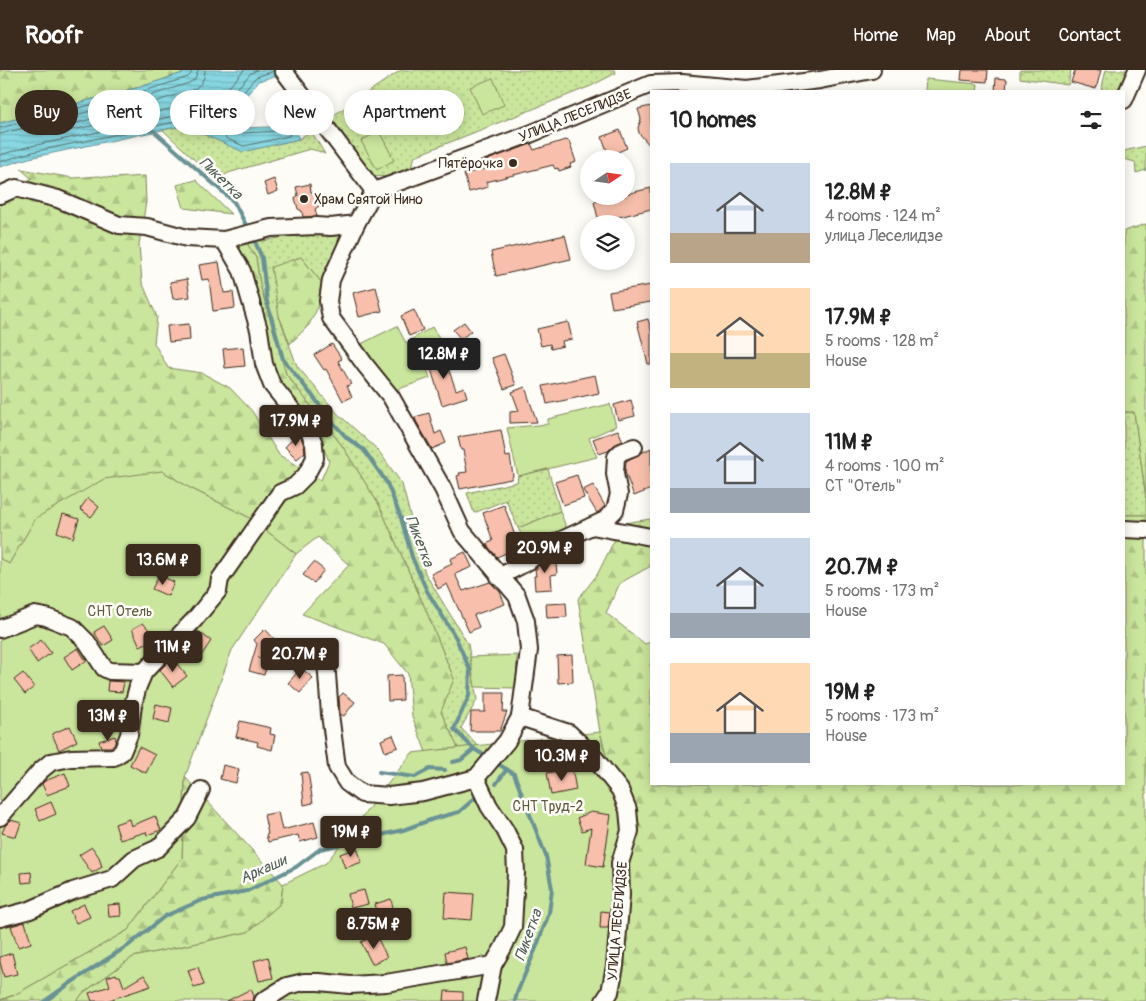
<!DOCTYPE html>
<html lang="en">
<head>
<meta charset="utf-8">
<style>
  body { margin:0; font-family:Pangolin,sans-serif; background:#f6f6f6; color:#222; height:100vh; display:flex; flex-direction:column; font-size:19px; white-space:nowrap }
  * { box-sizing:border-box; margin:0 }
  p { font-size:16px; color:#767676 }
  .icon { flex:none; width:28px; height:28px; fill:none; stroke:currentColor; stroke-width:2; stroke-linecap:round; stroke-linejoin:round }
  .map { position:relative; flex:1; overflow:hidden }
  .drawer { position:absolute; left:650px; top:20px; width:475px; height:695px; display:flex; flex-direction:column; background:#fff; border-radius:0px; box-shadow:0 2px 12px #0003 }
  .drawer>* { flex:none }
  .top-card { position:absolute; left:15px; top:20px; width:475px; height:45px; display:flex; gap:10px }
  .needle { width:32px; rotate:77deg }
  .tools { position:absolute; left:580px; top:80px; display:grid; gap:10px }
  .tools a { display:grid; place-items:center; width:55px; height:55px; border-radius:50%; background:#fff; box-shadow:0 2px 12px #0003; font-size:25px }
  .price { position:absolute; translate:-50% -42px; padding:0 11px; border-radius:5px; background:#3b2a1e; color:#fff; font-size:16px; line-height:32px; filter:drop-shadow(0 1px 2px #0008) }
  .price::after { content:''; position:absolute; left:50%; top:30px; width:15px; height:11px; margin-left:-8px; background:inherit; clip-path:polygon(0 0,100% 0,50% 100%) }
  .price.current { background:#222; color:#fff }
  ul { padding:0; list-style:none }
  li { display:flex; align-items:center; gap:15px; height:125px; padding:0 20px }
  li span { display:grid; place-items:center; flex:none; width:140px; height:100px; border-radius:0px; color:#555 }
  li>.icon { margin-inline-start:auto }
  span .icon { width:60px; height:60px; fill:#fffc; stroke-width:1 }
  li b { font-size:21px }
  h2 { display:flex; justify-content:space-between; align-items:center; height:60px; padding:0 20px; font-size:21px }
  .pill { padding:0 18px; border-radius:22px; background:#fff; box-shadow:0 2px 12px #0003; font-size:18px; line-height:45px }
  .pill.current { background:#3b2a1e; color:#fff }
  header { display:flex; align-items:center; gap:30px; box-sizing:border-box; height:70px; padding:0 25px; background:#3b2a1e; color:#fff }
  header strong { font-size:24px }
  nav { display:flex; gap:28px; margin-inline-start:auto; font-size:18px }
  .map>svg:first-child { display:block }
</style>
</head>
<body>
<header>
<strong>Roofr</strong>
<nav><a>Home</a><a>Map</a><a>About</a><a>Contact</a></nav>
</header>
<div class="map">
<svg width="1146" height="931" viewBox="0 0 1146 931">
  <defs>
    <pattern id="grass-dots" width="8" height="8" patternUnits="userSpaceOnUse" patternTransform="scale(1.25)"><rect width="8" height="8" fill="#cae59c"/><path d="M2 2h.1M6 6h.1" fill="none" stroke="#aec586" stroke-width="1.8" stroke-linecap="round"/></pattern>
    <pattern id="forest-firs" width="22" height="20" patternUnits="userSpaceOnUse" patternTransform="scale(1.25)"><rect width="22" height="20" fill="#cae59c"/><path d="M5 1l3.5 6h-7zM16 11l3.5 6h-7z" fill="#aec586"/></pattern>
    <pattern id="water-rules" width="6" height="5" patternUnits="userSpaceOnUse" patternTransform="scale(1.25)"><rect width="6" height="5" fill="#88d8e4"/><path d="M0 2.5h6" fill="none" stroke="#76bac3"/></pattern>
  </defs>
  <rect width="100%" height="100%" fill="#fdfcf7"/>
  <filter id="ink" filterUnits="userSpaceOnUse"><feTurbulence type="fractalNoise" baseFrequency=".02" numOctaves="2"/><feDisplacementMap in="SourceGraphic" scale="10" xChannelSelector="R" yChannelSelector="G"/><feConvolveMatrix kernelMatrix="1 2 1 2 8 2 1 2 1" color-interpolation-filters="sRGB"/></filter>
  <g filter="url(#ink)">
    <g fill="url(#grass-dots)" stroke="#82885d">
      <polygon points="401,0 426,0 428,1 430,0 615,0 616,3 591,16 415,86 411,98 389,107 372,106 331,47"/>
      <polygon points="1020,0 1071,0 1068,15 1020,8"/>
      <polygon points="1106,0 1132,0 1123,21 1101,21"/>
      <polygon points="181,56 203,64 299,69 311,61 325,84 318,81 310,79 228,103 217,111 163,60"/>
      <polygon points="1146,76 1146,100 1136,103 1135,92 1124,89 1124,81"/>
      <polygon points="347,158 321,212 301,187 279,246 297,296 337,343 378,380 402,414 425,503 468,574 477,630 461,658 478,676 458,678 441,642 451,602 425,538 379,435 343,377 286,304 260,215 256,188 245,170 263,171 300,164"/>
      <polygon points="1124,342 1134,342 1146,428 1146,445 1124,445"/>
      <polygon points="548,399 560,441 518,458 506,430 474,443 467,423 517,412 518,406"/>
    </g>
    <g fill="url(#forest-firs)" stroke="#82885d">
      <polygon points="0,0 192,0 140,17 0,53"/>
      <polygon points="21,99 73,108 99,106 114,108 145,106 146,132 139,174 142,212 157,247 154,273 168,298 202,303 230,318 252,341 279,385 321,410 329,391 315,358 281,313 273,296 246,197 234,175 245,170 256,188 260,215 286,304 343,377 379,435 425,538 454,609 441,642 458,678 426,682 412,646 408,604 384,574 302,544 349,495 318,467 296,484 250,448 190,418 162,401 36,448 9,494 0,488 0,118 32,109"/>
      <polygon points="196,110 231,144 184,138 177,115"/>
      <polygon points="1146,154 1146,428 1134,342 1124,342 1124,161"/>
      <polygon points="301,187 321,212 322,229 309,255 290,274 279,246 271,197"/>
      <polygon points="1124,445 1146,445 1146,931 600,931 623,751 600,662 578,529 597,505 623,453 651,449 651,496 620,513 606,543 645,574 651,572 651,714 1124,714"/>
      <polygon points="185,707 283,814 281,833 248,862 133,887 83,923 77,931 0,931 16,924 128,860 182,788"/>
    </g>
    <g fill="#cae59c" stroke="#82885d">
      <polygon points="493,8 504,35 482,44 470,17"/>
      <polygon points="926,9 978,14 977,21 925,21"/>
      <polygon points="379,61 394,90 377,100 361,71"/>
      <polygon points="397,256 406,273 432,257 442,272 422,285 430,308 393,321 357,276"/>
      <polygon points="610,334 616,356 589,368 597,387 518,406 507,358 548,354 548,349"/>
      <polygon points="162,401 190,418 250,448 296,484 232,580 185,707 182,788 128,860 16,924 0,930 0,488 9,494 36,448 104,409"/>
      <polygon points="560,441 568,462 529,480 518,458"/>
      <polygon points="517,585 516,618 475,617 470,587"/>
      <polygon points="600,662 623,751 621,859 600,931 77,931 83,923 133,887 248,862 281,833 283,814 326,793 412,683"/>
    </g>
    <polygon fill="url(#water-rules)" stroke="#699295" points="192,0 295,0 259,11 216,59 294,56 299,69 243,82 203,64 181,56 29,88 0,97 0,53 140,17"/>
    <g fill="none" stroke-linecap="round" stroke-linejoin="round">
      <g stroke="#5a706d" stroke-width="1">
        <path d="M205,0C205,9 201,16 192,20L145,35L57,58L55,59V61L58,63L179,37L187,38L205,44L244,0"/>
        <polyline points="0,58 141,22 188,7 191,4 191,0"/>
        <polygon points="288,61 290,63 289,66 244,76 227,69 225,67 228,64"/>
        <polyline points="0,64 143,28 189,13 195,9 198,0"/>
        <polyline points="0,85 27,77 179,45 184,45 207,52 251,3 257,0"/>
        <polyline points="0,92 28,83 180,51 211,61 214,54 256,7 274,1"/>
      </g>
      <g stroke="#699295" stroke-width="4">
        <polyline points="150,60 154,61 234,132 248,159"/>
        <polyline points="253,167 262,188 267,232 283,289 315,329 329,348 347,368 364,380 387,413 401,448 412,487 427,521 456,568 470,600 469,626 454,659 474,679 487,687"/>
        <polyline points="453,692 461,690 474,679"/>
        <polyline points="495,692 514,704 546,786 552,819 549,843 536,878 517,923 515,931"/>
        <polyline points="379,702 415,707 430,699 445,700"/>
        <polyline points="496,714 507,699"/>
        <polyline points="45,931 72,912 129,875 165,846 202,830 247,821 296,797 320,779 403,760 433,749 459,742 475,728"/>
      </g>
    </g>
    <g fill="#f8c0ac" stroke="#3b2a1e">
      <polygon points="962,0 988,0 987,12 961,10"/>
      <polygon points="1075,0 1101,0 1096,19 1071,12"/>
      <polygon points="996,8 1007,9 1006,21 995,21"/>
      <polygon points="651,36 651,77 639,63 638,58 641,49 638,39"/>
      <polygon points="620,60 627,78 609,86 602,67"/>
      <polygon points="565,70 569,71 576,92 570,94 571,97 559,101 558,98 555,99 553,95 486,112 488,117 469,122 464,104 489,98 487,90 531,74 534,80"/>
      <polygon points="274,109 278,121 268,125 264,113"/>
      <polygon points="310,114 311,122 316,123 319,136 315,139 317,146 303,147 302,141 298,139 295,128 298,125 296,117"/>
      <polygon points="651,118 651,139 599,152 594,132 618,126 626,126 626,124"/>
      <polygon points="565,165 571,189 496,206 491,182"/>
      <polygon points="219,192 224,223 233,222 235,238 213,241 209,209 202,210 199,195"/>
      <polygon points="187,209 190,227 173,229 170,212"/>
      <polygon points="651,215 651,232 612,238 609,222"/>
      <polygon points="376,217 382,241 359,247 353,223"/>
      <polygon points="414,240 423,260 409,266 401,246"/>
      <polygon points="648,249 651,260 651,294 648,294 637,252"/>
      <polygon points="464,252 471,261 461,269 453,260"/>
      <polygon points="568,252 572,269 562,271 563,276 551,279 550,274 541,276 537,259"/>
      <polygon points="189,254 190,270 169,272 167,256"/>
      <polygon points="332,274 342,289 338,291 351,314 347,316 352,327 343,331 326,299 324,300 314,285"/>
      <polygon points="243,277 245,296 225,298 223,279"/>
      <polygon points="442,281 456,320 464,317 467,327 442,335 427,286"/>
      <polygon points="504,284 516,315 504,319 492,288"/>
      <polygon points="595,305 599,323 547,334 543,316"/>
      <polygon points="525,317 537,352 510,353 510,342 519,341 512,322"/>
      <polygon points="631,330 635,346 618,350 614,335"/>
      <polygon points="429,343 435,364 441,361 446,373 432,379 416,351 415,347"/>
      <polygon points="501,360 506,387 510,386 513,406 511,409 460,419 457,406 460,405 459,403 467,402 463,380 461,380 458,367"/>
      <polygon points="618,360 623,371 614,375 608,381 599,384 593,369"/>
      <polygon points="297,364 301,367 304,376 305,382 297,389 285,377"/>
      <polygon points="651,378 651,419 634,426 625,402 626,391"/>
      <polygon points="577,405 584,428 563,435 555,412"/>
      <polygon points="593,415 605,436 597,443 583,420"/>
      <polygon points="88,428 99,437 91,447 80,439"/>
      <polygon points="504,435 519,477 497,487 486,474 493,471 483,443"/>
      <polygon points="63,444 79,449 73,468 57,462"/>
      <polygon points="465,482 472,497 455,504 463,521 490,512 500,522 505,534 474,545 479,557 469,562 447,514 438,519 431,504 452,494 450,489"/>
      <polygon points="555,484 557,504 551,505 552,519 535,520 534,506 536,506 535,499 537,499 537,497 549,486"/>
      <polygon points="314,492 324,500 314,513 303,505"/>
      <polygon points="159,505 174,512 168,526 152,519"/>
      <polygon points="566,533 567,547 547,548 546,534"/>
      <polygon points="143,553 149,560 153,570 140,576 132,559"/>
      <polygon points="104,556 113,570 103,576 94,562"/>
      <polygon points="265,559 276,571 258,588 268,591 264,605 249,601 257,574 254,570"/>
      <polygon points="198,561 211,571 201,586 186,575"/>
      <polygon points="41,570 51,583 37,593 28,579"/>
      <polygon points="78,578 86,591 72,600 64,587"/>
      <polygon points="572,585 573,612 558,613 557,586"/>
      <polygon points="172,588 187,606 173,617 160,600"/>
      <polygon points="301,598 313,608 300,623 288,613"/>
      <polygon points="23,603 34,617 25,624 14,610"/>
      <polygon points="402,605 403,630 388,631 387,606"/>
      <polygon points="108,611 124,612 122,622 107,621"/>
      <polygon points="343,623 355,632 344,646 340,644 339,627"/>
      <polygon points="485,623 504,623 503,642 507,642 500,661 470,661 471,642 485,642"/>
      <polygon points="156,634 172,638 169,653 153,649"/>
      <polygon points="240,651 271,658 270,664 275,665 272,680 257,676 258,672 236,667"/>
      <polygon points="70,656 77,671 59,680 52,664"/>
      <polygon points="393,665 398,677 385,682 381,670"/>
      <polygon points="115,666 116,670 114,675 111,677 101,677 99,671"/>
      <polygon points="139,677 155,685 146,703 130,695"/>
      <polygon points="223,695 239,699 236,713 220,709"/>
      <polygon points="572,698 576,720 551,725 547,703"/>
      <polygon points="308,702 313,733 304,735 301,703"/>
      <polygon points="65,703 70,716 47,725 42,714 45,711"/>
      <polygon points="51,732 56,744 40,751 35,739"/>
      <polygon points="278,742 282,760 314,752 318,767 300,772 298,765 268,772 266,765 268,764 264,745"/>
      <polygon points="591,742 611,745 603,797 586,794 591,758 582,761 577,748"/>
      <polygon points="155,746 161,760 147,765 146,762 120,770 115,754 129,749 131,756"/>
      <polygon points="11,750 21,753 16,767 2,763 5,756"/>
      <polygon points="92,777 99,787 102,797 92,803 79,785"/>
      <polygon points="357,778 362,792 345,798 340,784"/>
      <polygon points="31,802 32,812 22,813 21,803"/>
      <polygon points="364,820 368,834 351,838 348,824"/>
      <polygon points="446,822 474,824 472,850 444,848"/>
      <polygon points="391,829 396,851 381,855 375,834"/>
      <polygon points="84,834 90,847 76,853 70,841"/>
      <polygon points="120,834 121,846 109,847 108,835"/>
      <polygon points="601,841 610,842 608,858 600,858"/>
      <polygon points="25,852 31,873 18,877 11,856"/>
      <polygon points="376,865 387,887 372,894 361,872"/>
      <polygon points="465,877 468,889 447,893 445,882"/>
      <polygon points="12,883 17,904 4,907 0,892 0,887"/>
      <polygon points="268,887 273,908 259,911 254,891"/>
      <polygon points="198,897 204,915 194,918 188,900"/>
      <polygon points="116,904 117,906 120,906 124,917 144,905 151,916 106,931 92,931 89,923 110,916 107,907"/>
      <polygon points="251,919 254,926 253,931 227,931"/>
      <polygon points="445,921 463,922 463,931 444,931"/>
    </g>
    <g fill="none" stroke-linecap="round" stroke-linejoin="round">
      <g stroke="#3b2a1e" stroke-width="20">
        <g id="minor">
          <polyline points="283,0 374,121 530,64 651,14 682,13 747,19 820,10 872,0"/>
          <polyline points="1124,30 1137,0"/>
          <polyline points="0,125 16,118 58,129 119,155 147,157 187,168 224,170 271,158 316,156 331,157 356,154"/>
          <polyline points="592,456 651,467"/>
          <polyline points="1124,459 1146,460"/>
          <polyline points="499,507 529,491 544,478 605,450 615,440 619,424 615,404 616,387 621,382 634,377"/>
          <polyline points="0,559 35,545 46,547 72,557 87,572 104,598 110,601 144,602"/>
          <polyline points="326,591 330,644 337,697 347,713 362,724 389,726 423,722 476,708"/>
          <polyline points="520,647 569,663 593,686 620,720 628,740 630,761 620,793 621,825 615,896 610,922 604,931"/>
          <polyline points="0,747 40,701 51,692 71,688 114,687 122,682 129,665 133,635 138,616 144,602 195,549 218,521 220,509 280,423 295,416 306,405 315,388 314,374 309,361 272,315 264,294 259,260 242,201 224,170"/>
          <polyline points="0,848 30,840 73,821 112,809 134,789 158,778 187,748 201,720"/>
          <polyline points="263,931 287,916 304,912 319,912 350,915 386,913 493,895 503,878 513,857 516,803 515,780 505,760 489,736 476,708 507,671 520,647 529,580 526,551 517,526 462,461 443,419 391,327 366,296 331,248 328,231 331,210 356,154 374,121"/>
          <polyline points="486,931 493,895"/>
        </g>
      </g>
      <use href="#minor" stroke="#fdfcf7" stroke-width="16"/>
    </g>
  </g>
  <g fill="#3b2a1e" stroke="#fdfcf7" stroke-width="2">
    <circle cx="513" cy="93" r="5"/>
    <circle cx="304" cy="129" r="5"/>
  </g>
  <g text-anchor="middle" stroke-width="5" stroke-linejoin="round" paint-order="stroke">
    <g font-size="14" fill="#3b2a1e" stroke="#fdfcf7">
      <text transform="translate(575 45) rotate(-22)" y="5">УЛИЦА ЛЕСЕЛИДЗЕ</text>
      <text transform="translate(617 851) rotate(-85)" y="5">УЛИЦА ЛЕСЕЛИДЗЕ</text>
    </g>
    <g font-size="14" fill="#3b2a1e" stroke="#fdfcf7" text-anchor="end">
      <text x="503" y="98">Пятёрочка</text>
      <text x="314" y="134" text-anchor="start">Храм Святой Нино</text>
    </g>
    <g font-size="14" fill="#5f593e" stroke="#fdfcf7">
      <text x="120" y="546">СНТ Отель</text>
      <text x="548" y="741">СНТ Труд-2</text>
    </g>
    <g font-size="15" font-style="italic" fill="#525e59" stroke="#fdfcf7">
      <text transform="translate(221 108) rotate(44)" y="5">Пикетка</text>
      <text transform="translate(420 471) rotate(69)" y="5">Пикетка</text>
      <text transform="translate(263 799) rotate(-24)" y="5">Аркаши</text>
      <text transform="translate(528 865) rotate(-70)" y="5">Пикетка</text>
    </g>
  </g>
</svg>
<div class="tools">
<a><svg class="needle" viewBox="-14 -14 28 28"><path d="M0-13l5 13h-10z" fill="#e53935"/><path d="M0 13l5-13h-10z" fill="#767676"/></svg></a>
<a><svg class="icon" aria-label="layers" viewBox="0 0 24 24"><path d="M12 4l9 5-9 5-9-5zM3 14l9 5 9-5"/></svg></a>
</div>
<b class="price current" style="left:444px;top:310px">12.8M ₽</b>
<b class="price" style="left:296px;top:377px">17.9M ₽</b>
<b class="price" style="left:545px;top:504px">20.9M ₽</b>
<b class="price" style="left:163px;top:516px">13.6M ₽</b>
<b class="price" style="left:173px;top:603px">11M ₽</b>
<b class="price" style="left:300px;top:610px">20.7M ₽</b>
<b class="price" style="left:108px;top:672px">13M ₽</b>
<b class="price" style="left:562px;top:712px">10.3M ₽</b>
<b class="price" style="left:351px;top:788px">19M ₽</b>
<b class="price" style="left:374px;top:880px">8.75M ₽</b>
<div class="top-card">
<a class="pill current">Buy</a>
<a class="pill">Rent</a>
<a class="pill">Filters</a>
<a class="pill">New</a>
<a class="pill">Apartment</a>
</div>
<section class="drawer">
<h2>10 homes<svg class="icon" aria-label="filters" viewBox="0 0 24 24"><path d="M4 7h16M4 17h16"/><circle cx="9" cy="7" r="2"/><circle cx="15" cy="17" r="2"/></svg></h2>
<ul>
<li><span style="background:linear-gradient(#c9d6e8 70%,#b9a48a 0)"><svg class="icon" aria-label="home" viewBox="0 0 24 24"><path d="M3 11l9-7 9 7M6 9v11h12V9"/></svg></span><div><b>12.8M ₽</b><p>4 rooms · 124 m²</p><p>улица Леселидзе</p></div></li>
<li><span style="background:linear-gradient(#ffd9b3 65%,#c2b280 0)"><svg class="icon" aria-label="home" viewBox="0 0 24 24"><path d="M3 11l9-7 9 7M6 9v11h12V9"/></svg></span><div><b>17.9M ₽</b><p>5 rooms · 128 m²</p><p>House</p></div></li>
<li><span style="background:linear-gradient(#c9d6e8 75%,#9aa5b1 0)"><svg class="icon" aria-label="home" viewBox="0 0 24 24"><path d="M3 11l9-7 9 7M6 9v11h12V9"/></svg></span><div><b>11M ₽</b><p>4 rooms · 100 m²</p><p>СТ &quot;Отель&quot;</p></div></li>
<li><span style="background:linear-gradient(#c9d6e8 75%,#9aa5b1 0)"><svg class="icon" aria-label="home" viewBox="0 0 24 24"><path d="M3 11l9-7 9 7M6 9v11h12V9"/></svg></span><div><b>20.7M ₽</b><p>5 rooms · 173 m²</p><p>House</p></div></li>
<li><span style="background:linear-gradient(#ffd9b3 70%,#9aa5b1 0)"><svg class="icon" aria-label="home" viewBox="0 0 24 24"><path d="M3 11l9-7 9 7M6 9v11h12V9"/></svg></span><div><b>19M ₽</b><p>5 rooms · 173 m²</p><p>House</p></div></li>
</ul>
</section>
</div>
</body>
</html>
